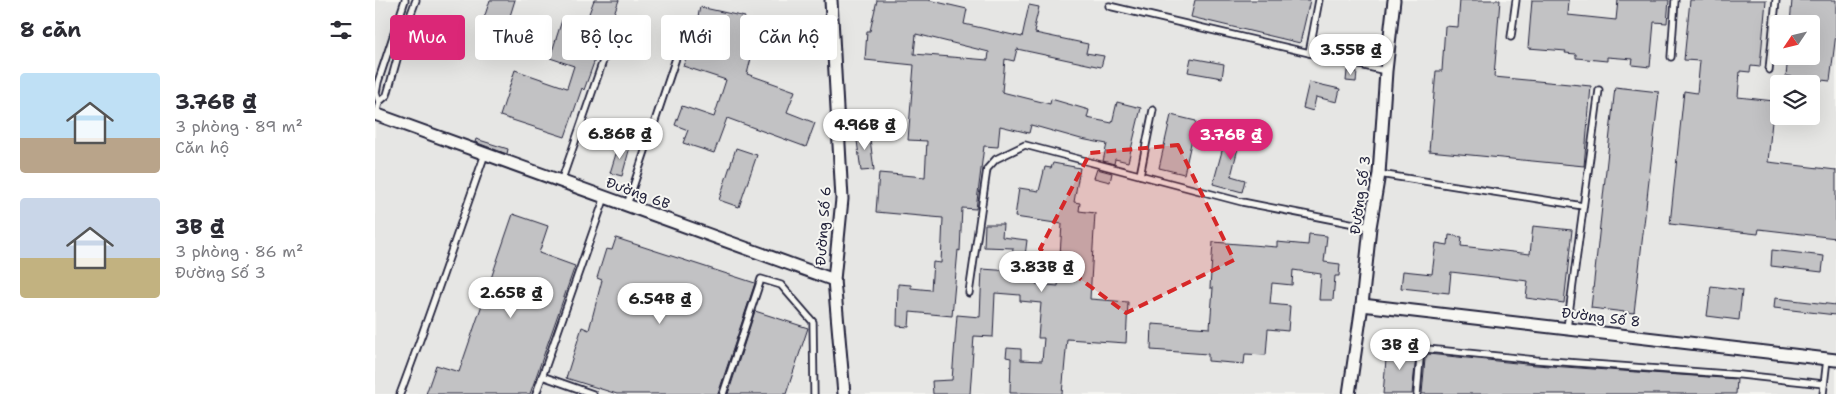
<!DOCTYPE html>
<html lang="vi">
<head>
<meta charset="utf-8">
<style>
  body { margin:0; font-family:"Shantell Sans",sans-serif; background:#f7f7f7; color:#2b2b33; height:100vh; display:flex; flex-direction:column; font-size:19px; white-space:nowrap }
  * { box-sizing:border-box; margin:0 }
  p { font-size:16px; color:#7c7c81 }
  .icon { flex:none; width:28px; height:28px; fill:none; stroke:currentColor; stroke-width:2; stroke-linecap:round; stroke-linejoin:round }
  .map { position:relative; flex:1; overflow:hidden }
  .panel { display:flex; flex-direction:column; background:#fff; width:375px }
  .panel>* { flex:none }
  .hud { position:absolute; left:15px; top:15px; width:475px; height:45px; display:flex; gap:10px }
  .needle { width:32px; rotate:235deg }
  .buttons { position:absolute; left:1395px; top:15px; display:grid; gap:10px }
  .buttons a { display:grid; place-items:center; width:50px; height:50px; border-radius:5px; background:#fff; box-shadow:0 5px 20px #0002; font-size:25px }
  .price { position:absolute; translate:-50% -42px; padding:0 11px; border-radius:18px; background:#fff; color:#222; font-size:16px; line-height:32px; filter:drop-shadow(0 1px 2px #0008) }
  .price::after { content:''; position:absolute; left:50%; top:30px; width:15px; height:11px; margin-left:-8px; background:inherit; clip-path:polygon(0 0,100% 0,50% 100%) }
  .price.current { background:#db2777; color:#fff }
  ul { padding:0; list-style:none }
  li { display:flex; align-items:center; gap:15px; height:125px; padding:0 20px }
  li span { display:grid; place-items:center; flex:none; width:140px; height:100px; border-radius:5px; color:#555 }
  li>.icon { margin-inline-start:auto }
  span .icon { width:60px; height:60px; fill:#fffc; stroke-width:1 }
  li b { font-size:21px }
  h2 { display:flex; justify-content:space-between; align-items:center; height:60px; padding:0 20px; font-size:21px }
  .pill { padding:0 18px; border-radius:5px; background:#fff; box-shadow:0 5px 20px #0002; font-size:18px; line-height:45px }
  .pill.current { background:#db2777; color:#fff }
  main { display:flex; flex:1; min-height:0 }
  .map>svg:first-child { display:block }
</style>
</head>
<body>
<main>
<section class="panel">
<h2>8 căn<svg class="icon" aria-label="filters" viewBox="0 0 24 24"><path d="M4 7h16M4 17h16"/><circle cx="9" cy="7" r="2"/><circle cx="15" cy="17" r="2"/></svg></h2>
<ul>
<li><span style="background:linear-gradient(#bfe0f5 65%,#b9a48a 0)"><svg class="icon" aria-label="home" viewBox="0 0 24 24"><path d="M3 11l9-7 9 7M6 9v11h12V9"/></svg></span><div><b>3.76B ₫</b><p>3 phòng · 89 m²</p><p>Căn hộ</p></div></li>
<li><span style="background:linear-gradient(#c9d6e8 60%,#c2b280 0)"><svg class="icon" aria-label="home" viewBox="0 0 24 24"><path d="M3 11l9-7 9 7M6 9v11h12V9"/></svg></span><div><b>3B ₫</b><p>3 phòng · 86 m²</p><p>Đường Số 3</p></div></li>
</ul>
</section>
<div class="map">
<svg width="1461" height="394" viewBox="0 0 1461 394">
  <rect width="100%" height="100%" fill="#f6f6f2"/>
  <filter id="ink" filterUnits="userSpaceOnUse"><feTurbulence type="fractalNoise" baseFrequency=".02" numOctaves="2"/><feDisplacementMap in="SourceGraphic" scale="10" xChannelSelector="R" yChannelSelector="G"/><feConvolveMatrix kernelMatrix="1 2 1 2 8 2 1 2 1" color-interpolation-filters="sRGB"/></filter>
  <g filter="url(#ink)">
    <path fill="#e6e6e4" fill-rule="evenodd" d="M0,0H1461V394H0ZM1404,24H1436V56H1404ZM1404,84H1436V116H1404Z"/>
    <g fill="#c2c2c4" stroke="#22223b" fill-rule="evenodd">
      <polygon points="115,0 140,0 135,16 153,22 147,37 130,31 129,35 106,27"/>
      <polygon points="219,0 244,0 231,35 209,28 204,46 222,54 209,90 207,88 190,137 125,116 140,70 192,88 199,66 175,58 187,20 209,27"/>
      <path d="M502,0H553L592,9L589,24L647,37L654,5L664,7L659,28H661L660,33L713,44L711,53L729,56L726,67L642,49L639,61L630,59L627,92L675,104L676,99L714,110L712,118L737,123L742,102L766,108L753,162L740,159L739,164L728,161L732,144L706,139L656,125L654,133L625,126L623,147L609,146L601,209L587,208L585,251L583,250L577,316L535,312L534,327L522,326L523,284L536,285V288L556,290L558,262L566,263L568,218L501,212L504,173L550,177L552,141L533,140L539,65L490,60L492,31H495ZM541,34L614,52L613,60L539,54Z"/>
      <polygon points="820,0 935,0 925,43 816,17"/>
      <polygon points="1085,0 1125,0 1119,77 1216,86 1209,166 1054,151 1061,71 1067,71 1070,26 1083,27"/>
      <polygon points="1157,0 1194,0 1193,15 1241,20 1243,0 1294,0 1292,23 1279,22 1275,67 1257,65 1258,59 1232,57 1232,61 1201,58 1201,54 1190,53 1191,51 1153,48"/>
      <polygon points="1315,0 1391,0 1385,67 1376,66 1375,72 1365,71 1363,97 1399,101 1393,162 1461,170 1461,238 1384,229 1383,234 1295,224 1309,91 1322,93 1325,61 1309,60"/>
      <polygon points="1417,0 1461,0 1461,34 1455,81 1411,76 1413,56 1436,56 1436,24 1415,24"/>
      <polygon points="325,7 370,17 369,20 391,26 386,44 380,43 372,74 420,91 412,112 440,123 431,147 352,118 339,153 308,143 313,130 300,125 307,106 339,117 351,80 308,66 322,31 320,31"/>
      <polygon points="57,30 73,35 67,55 50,50"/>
      <polygon points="816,58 849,64 847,78 813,72"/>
      <polygon points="972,71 982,72 981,82 971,81"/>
      <polygon points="934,82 965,89 962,102 941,97 938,111 928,108"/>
      <polygon points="1240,87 1284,92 1259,313 1216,308"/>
      <polygon points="796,115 821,121 809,174 784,168"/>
      <polygon points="853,129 875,134 872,146 864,144 856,176 870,180 867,192 838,184"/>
      <polygon points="494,131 499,170 486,171 481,133"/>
      <polygon points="101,139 133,149 132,154 100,142"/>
      <polygon points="244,144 255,147 247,176 235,173"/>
      <polygon points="361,148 382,155 364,207 344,200"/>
      <polygon points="678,163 705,168 699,202 705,203 704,211 720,213 715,299 753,302 751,343 692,339 687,394 635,393 636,358 631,357 632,348 646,349 646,360 667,361 669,338 663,338 666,303 645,301 645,295 620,293 618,337 599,336 595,394 558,394 557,381 577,380 582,315 605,317 607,269 636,271 638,248 609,247 610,224 628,224 627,237 652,240 648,272 661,273 661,284 683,286 687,224 640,217 644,188 664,191 670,167 676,168"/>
      <polygon points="722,169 737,173 735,182 719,178"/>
      <polygon points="138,214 173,226 164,253 200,266 155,394 51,394 61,365 84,372"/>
      <polygon points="1158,226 1197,230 1189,303 1151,298 1153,281 1076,272 1074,293 1026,288 1028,271 1057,274 1061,243 1073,245 1074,235 1087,237 1086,246 1155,254"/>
      <polygon points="934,234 952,236 949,262 965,264 964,276 960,276 958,300 944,300 946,274 918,270 917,285 897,283 895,304 915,306 913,331 893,329 891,355 870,354 869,364 833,361 833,354 776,350 777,324 835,328 838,288 835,288 838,242 902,247 902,242 933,245"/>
      <polygon points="241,238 380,283 343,394 242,394 191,378 207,327 214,330 227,280 222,278 231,249 237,250"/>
      <polygon points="1397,250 1449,256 1447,272 1396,266"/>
      <polygon points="1336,286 1367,290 1364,320 1332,316"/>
      <polygon points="1400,298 1461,305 1461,315 1399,308"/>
      <polygon points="380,311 433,328 411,394 353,394"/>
      <polygon points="1038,345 1049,346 1044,350 1041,357 1037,394 1008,394 1012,348 1038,351"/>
      <polygon points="1053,354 1161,365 1362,379 1361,394 1047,394 1050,359"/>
    </g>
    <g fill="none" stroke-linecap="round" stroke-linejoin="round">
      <g stroke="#22223b" stroke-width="9">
        <g id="lane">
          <polyline points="734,6 1011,71"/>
          <polyline points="1136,37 1141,0"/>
          <polyline points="934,53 944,0"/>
          <polyline points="1296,57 1300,0"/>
          <polyline points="1394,70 1401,0"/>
          <polyline points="4,102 12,95 14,88 30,30 41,0"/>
          <polyline points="1,115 4,102 1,93 3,82 30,0"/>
          <polyline points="1004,174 1208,206"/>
          <polyline points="765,175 778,110"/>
          <polyline points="186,182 238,32"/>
          <polyline points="252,205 304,49"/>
          <polyline points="594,293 612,169 621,159 650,145 867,202 995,227"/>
          <polyline points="1192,328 1224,90"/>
          <polyline points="167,376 218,394"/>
          <path d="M25,394C55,315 82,234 110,154"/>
          <polyline points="161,394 230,197"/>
          <polyline points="348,394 386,279 406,285 438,322 439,394"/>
          <polyline points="1042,394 1045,358 1047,353 1052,349 1161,360 1366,375 1449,384"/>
          <polyline points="1448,394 1452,359"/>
        </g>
      </g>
      <g stroke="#22223b" stroke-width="15">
        <g id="street">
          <polyline points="456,0 467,199 459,280 469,394"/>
          <polyline points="0,114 459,280"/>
          <polyline points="987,305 1461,360"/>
          <polyline points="974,394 987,305 995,227 1004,174 1011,71 1019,0"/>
        </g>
      </g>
      <use href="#lane" stroke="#f6f6f2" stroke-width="5.5"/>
      <use href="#street" stroke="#f6f6f2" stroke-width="11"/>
    </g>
  </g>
  <path fill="#d62828" fill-opacity="0.2" stroke="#d62828" stroke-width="4" stroke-dasharray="10 6" stroke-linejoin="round" d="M803,145L859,260L751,313L665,249L715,153Z"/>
  <g text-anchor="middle" stroke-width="4" stroke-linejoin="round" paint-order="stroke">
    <g font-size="14" fill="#22223b" stroke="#f6f6f2">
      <text transform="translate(263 193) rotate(20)" y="5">Đường 6B</text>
      <text transform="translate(985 195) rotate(-82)" y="5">Đường Số 3</text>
      <text transform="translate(448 226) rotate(-86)" y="5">Đường Số 6</text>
      <text transform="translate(1226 317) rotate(7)" y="5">Đường Số 8</text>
    </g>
  </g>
</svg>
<div class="buttons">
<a><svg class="needle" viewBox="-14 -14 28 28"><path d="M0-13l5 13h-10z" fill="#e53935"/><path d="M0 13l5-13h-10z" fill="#7c7c81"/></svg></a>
<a><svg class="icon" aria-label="layers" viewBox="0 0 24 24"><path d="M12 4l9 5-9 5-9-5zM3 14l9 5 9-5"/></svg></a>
</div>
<b class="price" style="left:976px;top:76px">3.55B ₫</b>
<b class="price" style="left:490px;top:151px">4.96B ₫</b>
<b class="price" style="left:245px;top:160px">6.86B ₫</b>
<b class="price current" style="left:856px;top:161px">3.76B ₫</b>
<b class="price" style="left:667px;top:293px">3.83B ₫</b>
<b class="price" style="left:136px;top:319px">2.65B ₫</b>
<b class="price" style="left:285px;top:325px">6.54B ₫</b>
<b class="price" style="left:1025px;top:371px">3B ₫</b>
<div class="hud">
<a class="pill current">Mua</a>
<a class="pill">Thuê</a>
<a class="pill">Bộ lọc</a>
<a class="pill">Mới</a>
<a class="pill">Căn hộ</a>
</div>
</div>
</main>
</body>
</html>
